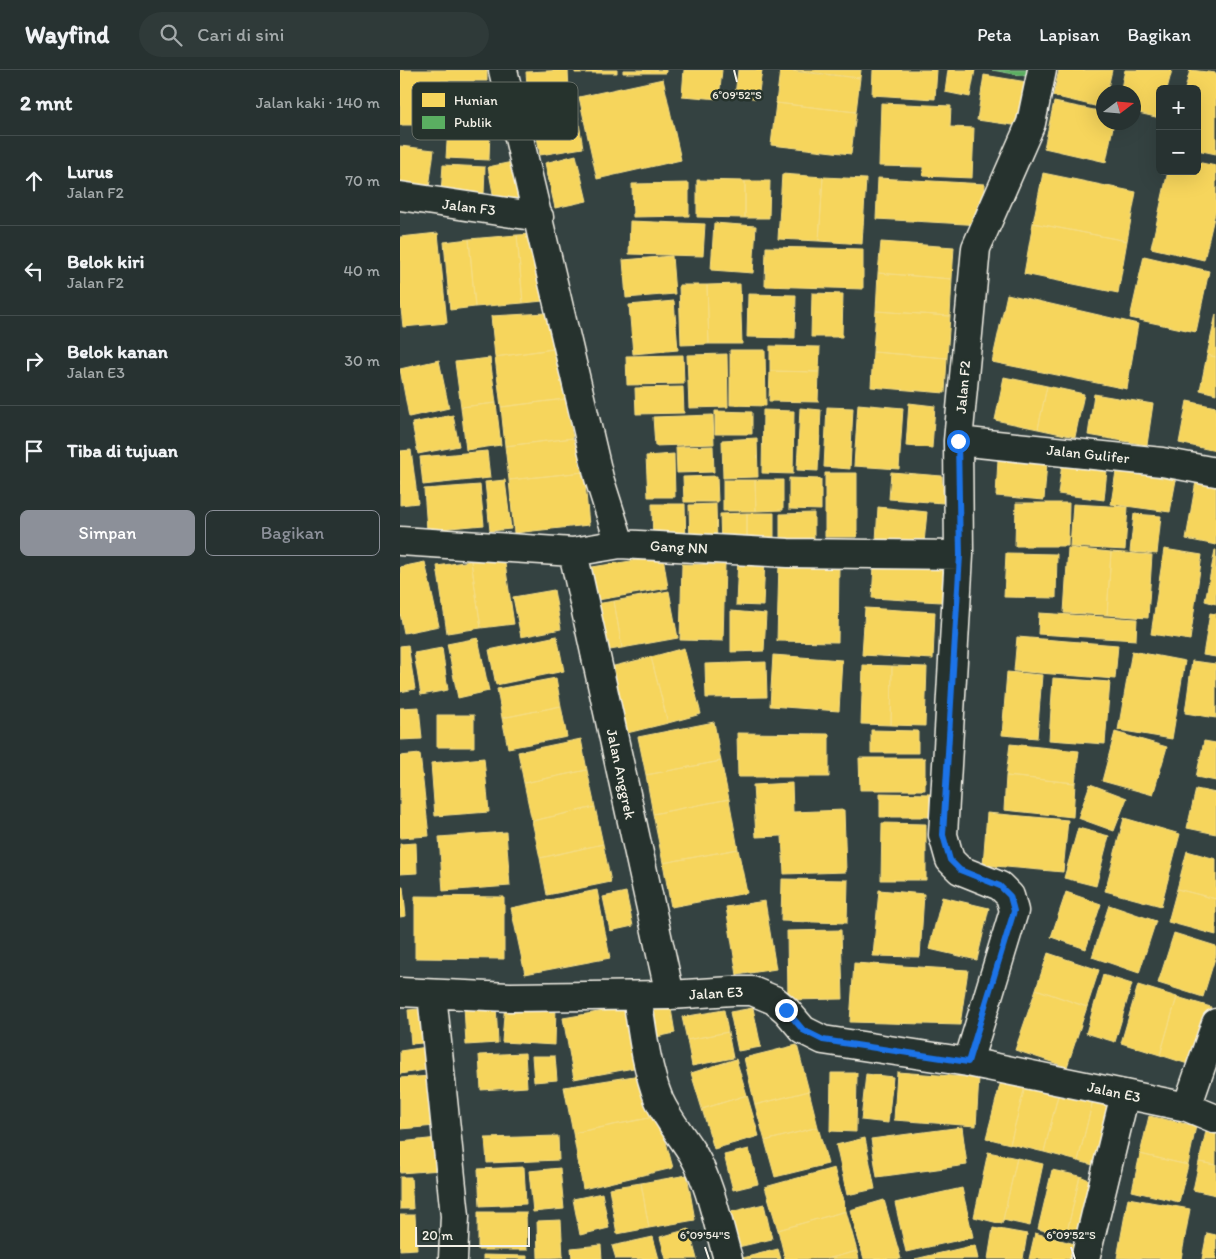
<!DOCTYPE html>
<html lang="id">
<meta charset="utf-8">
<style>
body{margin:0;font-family:Itim,sans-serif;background:#2f3a39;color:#f1f3f6}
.controls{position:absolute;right:15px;top:15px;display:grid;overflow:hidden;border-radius:8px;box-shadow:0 5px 20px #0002}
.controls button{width:45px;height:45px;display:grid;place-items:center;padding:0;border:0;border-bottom:1px solid #434d4d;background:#273231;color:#f1f3f6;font:25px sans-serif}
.compass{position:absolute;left:696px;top:15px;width:45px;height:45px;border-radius:50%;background:#273231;box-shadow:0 5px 20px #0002;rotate:74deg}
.scale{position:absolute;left:15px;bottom:12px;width:115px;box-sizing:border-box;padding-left:5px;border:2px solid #f4f1e8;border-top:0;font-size:14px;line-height:18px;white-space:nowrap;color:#f4f1e8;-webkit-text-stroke:4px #26332d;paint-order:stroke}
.stop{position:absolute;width:15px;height:15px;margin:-11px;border:4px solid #1a73e8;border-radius:50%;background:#fff}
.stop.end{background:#1a73e8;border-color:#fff;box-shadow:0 1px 5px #0008}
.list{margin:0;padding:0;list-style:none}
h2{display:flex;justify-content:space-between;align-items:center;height:65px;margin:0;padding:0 20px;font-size:21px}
h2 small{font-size:16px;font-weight:400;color:#a4aaab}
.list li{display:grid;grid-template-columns:32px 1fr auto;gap:15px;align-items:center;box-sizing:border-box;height:90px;padding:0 20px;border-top:1px solid #434d4d}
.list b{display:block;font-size:19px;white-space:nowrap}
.list p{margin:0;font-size:16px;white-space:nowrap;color:#a4aaab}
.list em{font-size:16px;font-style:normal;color:#a4aaab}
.actions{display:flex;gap:10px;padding:15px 20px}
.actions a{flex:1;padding:11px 0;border:1px solid #8c9099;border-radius:8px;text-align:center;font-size:18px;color:#8c9099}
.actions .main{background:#8c9099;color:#fff}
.icon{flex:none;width:28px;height:28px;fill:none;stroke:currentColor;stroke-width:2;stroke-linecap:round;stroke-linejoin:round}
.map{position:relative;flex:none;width:816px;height:1189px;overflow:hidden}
header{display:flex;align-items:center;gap:30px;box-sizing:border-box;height:70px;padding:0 25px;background:#273231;border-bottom:1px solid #434d4d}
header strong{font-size:24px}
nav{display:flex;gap:28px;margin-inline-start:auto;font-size:18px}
.search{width:350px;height:45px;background:#2f3a39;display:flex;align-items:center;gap:12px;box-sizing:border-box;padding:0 18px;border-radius:28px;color:#a4aaab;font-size:19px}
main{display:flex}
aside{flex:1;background:#273231}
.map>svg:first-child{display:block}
.homes{fill:#f6d55c;stroke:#f5dd86}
.public{fill:#5aae61;stroke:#88c28a}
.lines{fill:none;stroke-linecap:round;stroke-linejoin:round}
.street-casing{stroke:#f4f1e8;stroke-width:31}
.street{stroke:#26332d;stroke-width:28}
.route{stroke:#1a73e8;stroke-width:6}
.ticks{fill:none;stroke:#f4f1e8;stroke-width:2}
.labels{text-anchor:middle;stroke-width:5;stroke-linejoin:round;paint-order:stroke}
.street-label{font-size:15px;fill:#f4f1e8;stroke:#26332d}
.key{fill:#26332d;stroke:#646c65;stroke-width:1}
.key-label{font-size:14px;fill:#f4f1e8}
.ticks-label{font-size:12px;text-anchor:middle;fill:#f4f1e8;stroke:#26332d;stroke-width:5;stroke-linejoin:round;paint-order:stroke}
</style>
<header>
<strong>Wayfind</strong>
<div class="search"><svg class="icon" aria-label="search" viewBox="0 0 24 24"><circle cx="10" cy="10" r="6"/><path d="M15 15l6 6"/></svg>Cari di sini</div>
<nav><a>Peta</a><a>Lapisan</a><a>Bagikan</a></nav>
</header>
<main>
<aside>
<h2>2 mnt<small>Jalan kaki · 140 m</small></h2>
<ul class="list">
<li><svg class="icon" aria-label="ahead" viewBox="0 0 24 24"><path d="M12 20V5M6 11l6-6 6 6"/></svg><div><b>Lurus</b><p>Jalan F2</p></div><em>70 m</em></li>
<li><svg class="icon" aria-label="left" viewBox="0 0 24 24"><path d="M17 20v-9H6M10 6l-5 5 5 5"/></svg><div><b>Belok kiri</b><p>Jalan F2</p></div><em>40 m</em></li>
<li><svg class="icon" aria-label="right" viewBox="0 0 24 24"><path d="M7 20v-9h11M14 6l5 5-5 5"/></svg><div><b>Belok kanan</b><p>Jalan E3</p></div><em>30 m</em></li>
<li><svg class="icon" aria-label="arrive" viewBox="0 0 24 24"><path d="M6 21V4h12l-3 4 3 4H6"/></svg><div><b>Tiba di tujuan</b></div></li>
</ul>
<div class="actions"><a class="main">Simpan</a><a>Bagikan</a></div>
</aside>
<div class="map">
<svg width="816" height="1189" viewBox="0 0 816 1189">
<rect width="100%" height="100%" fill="#344241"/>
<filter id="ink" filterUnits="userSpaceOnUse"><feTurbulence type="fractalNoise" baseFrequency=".02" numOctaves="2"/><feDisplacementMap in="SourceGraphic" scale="10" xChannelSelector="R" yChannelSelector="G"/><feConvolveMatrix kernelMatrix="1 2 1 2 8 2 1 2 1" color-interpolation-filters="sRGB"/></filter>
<g filter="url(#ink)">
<path class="homes" d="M0,0h87v11h-55v44h-32z
M168,0l2,40 -41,1 -3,-39z
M175,0h42v3h-42z
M223,0h43v3h-43z
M284,0h38l-3,29 -37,-3z
M338,0h24l-4,29 -23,-4z
M380,0l80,8 -4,34 -80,-9z
M391,0h70l-1,8z
M473,0h64l-2,29 -63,-4z
M548,0h27l-5,27 -25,-5z
M659,0h53l-5,22h-3l-1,16 -50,-12z
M725,0h47l-5,19h-7v29l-26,-6v-20h-14z
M790,0l26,3v81l-19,-4v-61h-12z
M584,5l43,7 -7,44 -43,-6z
M263,9l18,81 -84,19 -18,-82z
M654,32l50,10v10h10l-8,40 -62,-14z
M376,33l80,9 -5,42 -80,-9z
M481,33l70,3 -1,21 24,1 -2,50 -49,-2v-9l-44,-1z
M178,47l5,31 -43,7 -5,-31z
M48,57l42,2 -1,31 -43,-2z
M0,76l34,4 -5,38 -29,-4z
M176,85l11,46 -32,7 -10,-45z
M117,91l8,38 -30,5 -7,-37z
M797,92l19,4v43l-12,51 -53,-12 17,-77h29z
M43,95l42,2 -1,28 -43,-2z
M643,103l93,19 -9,49 -94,-18z
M382,104l41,3 -4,64 -41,-2z
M423,107l43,2 -4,65 -43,-3z
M478,108l107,6 -2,41 -107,-6z
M297,110l48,1v37l-48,-1z
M345,111h25l-1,37h-24z
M289,113v33l-56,1 -1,-33z
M230,151l75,3 -2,32 -74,-2z
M314,153l42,3 -3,47 -42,-3z
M633,153l94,18 -9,52 -94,-19z
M38,163l9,90 -44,4 -3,-28v-62z
M136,164l7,67 -20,2 -6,-68z
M117,165l6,68 -48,4 -6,-68z
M69,169l6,68 -25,3 -6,-68z
M481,172l73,5 -2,32 -74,-6z
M366,177l97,2v40l-98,-3z
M272,186l3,38 -49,4 -3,-38z
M744,186l65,15 -13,61 -66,-14z
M478,203l74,6 -2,37 -74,-5z
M340,214l2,60h-33l-2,-59z
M279,215h28l2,59 -28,1z
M412,223l31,1 -1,43h-31z
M348,224l48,1 -1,43 -48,-1z
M607,224l131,30 -11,65 -135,-27z
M274,231l4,49 -45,4 -4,-49z
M476,241l74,5 -3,42 -74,-6z
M147,243l6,36 -58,8 -4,-41z
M816,244v43l-9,-2z
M370,276l50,1 -1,25 -49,-1z
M153,279l12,50 -64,8 -6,-50z
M330,280h35l1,56 -36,-1z
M473,282l74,6 -2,35 -74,-6z
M327,284l1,53 -39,1 -2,-53z
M283,285l1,29 -57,1 -1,-29z
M807,285l9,2v37l-16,-4z
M90,288l6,45 -35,4 -6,-45z
M39,290l10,48 -40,9 -9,-48z
M370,301l49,1 -1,30 -49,-1z
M604,307l43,9 -9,43 -43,-9z
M647,316l37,8 -9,43 -37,-8z
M283,317l1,26 -48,1 -1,-26z
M694,324l59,10 -6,41 -59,-10z
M165,329l8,39 -68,8 -4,-39z
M787,331l29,6v44l-37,-8z
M96,333l5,42 -35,5 -5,-43z
M509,333l26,3 -3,42 -26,-2z
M458,334l45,4 -4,61 -45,-3z
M427,337l26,1 -3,61 -26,-2z
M400,338l21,2 -3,61 -21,-1z
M363,340l31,1 -1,63 -31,-1z
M315,341l37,1v22h-37z
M53,345l6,31 -41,8 -6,-31z
M313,345l1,29 -59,2 -2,-29z
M173,368l11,34 -75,8 -4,-34z
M357,368l1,39 -35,1 -1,-38z
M313,376l1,26 -37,1 -1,-26z
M11,380l7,53 -18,2v-54z
M87,381l3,27 -67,7 -3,-28z
M274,384l1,43h-27l-2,-41z
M598,389l49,3 -3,38 -48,-4z
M662,394l45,6 -3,30 -46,-6z
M716,401l60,9 -6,32 -59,-8z
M184,402l5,53 -75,8 -5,-53z
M491,402l51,4 1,27 -54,-4z
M425,403h32v64h-32z
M317,406l1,26h-34l-1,-25z
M389,408l32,1v31l-32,-1z
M105,410l6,49 -21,2 -5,-49z
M323,410h32l1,31h-33z
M355,410h28v30l-27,1z
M796,411l20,3v61l-30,-6z
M80,415l4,40 -57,5 -3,-41z
M616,433h53l-1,43h-53z
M252,434h33l1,41h-33z
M316,434l1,41 -27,1 -1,-41z
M673,434l55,3 -3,43 -55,-3z
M478,437l49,5 -3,31 -48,-2z
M347,443v33h-26l-1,-32z
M347,443h27v33h-27z
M414,443v35h-34v-34z
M734,444l27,2 -4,38 -27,-2z
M668,478l43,4 -4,63 -43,-2z
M764,479l38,6 -12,85 -39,-6z
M815,480h1v54l-11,-3z
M711,482l41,3 -4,63 -41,-3z
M606,483l51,1 -1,44 -52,-1z
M263,486l5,32 -70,12 -6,-33z
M104,487l10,67 -33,4 -10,-67z
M338,487l27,1 -2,48 -27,-1z
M71,491l10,67 -34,5 -10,-67z
M379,491l60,4 -1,77 -61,-1z
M25,492l14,64 -35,7 -4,-20v-46z
M282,494l43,1 -2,76 -43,-1z
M474,496l69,4 -2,32 -69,-4z
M154,520l7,39 -40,8 -8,-40z
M269,521l9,47 -56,10 -8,-47z
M214,531l8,47 -18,3 -8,-47z
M465,538l70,4 -2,47 -71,-4z
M331,541l35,3 -2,37 -33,1z
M639,543l98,6 -1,21 -98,-6z
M810,543l6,1v43l-13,-2z
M157,566l7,35 -68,14 -7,-35z
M617,567l101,8 -3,34 -101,-8z
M78,568l11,53 -31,7 -11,-54z
M8,575l7,44 -15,3v-46z
M42,578l6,42 -27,5 -7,-42z
M284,578l17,66 -33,9 -17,-66z
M732,581l53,10 -13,78 -54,-9z
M373,585l69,5 -3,51 -69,-5z
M251,587l17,66 -41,10 -17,-66z
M792,591l24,3v54l-31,-5z
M366,592l1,35 -61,1 -1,-34z
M463,595l29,1 -1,59 -30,-1z
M492,596l35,1 -2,59 -34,-1z
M607,602l35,3 -5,63 -35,-3z
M156,608l5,28 -59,12 -5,-29z
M653,608l57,4 -5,62 -56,-4z
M161,636l6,31 -59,11 -6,-30z
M19,637l3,32 -22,1v-32z
M37,645h37v32h-37z
M314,652l7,39 -75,14 -8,-38z
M471,660l47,1v22h-47z
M715,662l52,15 -14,48 -51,-14z
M337,663l92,1v43h-91z
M181,669l6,31 -63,13 -6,-31z
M804,671l12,2v38l-20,-4z
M610,674l69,7 -4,32 -69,-7z
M20,684l9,82 -29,2v-82z
M84,688l5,54 -54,4 -4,-53z
M459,688h66v32h-65z
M321,691l8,38 -76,15 -7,-39z
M187,700l8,37 -63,14 -8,-38z
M606,706l69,7 -2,34 -69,-7z
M392,713l1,29 51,-2 2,62 -62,2 -2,-38 -26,1 -3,-52z
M690,714l37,14 -13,33 -36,-13z
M796,719l20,4v41l-29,-6z
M480,723l50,1v23h-50z
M329,729l9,50 -75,14 -10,-49z
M195,737l8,37 -63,14 -8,-37z
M587,743l81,7 -5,52 -80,-7z
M724,748l56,16 -19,72 -56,-15z
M482,753l44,1v56h-45z
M678,758l31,8 -13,50 -32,-8z
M106,762l4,54 -67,5 -4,-54z
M16,773l1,30 -17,1v-30z
M203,774l8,38 -64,13 -7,-37z
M338,779l9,44 -76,14 -8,-44z
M787,781l29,8v40l-39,-10z
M382,809l66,1 -1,43 -66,-2z
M0,817h3l3,29 -6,1z
M777,819l39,10v36l-48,-13z
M197,820l13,68 -85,16 -14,-66z
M479,820l45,4 -4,63 -47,-1z
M226,822l7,34 -23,5 -7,-34z
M666,822l35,12 -15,45 -35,-12z
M15,826l89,1v62l-89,-1z
M542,827l47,11 -12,52 -48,-11z
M365,831l11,68 -39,6 -11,-68z
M709,835l47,16 -17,52 -47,-16z
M441,860l2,69 -55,1 -1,-69z
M774,863l42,13v9l-13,42 -45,-14z
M648,883l51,17 -12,37 -51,-18z
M454,893l114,7 -8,55 -110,-3z
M703,905l29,9 -17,58 -29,-9z
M738,915l39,12 -17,58 -39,-12z
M636,919l51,18 -20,60 -52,-17z
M777,927l34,10 -17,59 -34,-11z
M105,932l51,3 -1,40 -53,-3z
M270,933l5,30 -28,6 -5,-31z
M96,934l2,39 -32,2 -2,-40z
M228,937l11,60 -65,12 -11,-61z
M31,938l3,34 -23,2 -3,-34z
M353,938l8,39 -23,4 -8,-39z
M324,940l4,22 -41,8 -5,-23z
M328,962l5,26 -41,8 -5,-26z
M397,975l12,46 -54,14 -11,-47z
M27,977l4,22 -31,5v-23z
M125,983l2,34 -46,3 -2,-35z
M132,986h23l2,24 -23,2z
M336,989l11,36 -45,14 -11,-36z
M497,1002l82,6 -3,48 -82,-6z
M431,1003h26l-1,59 -26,-1z
M247,1004l12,42 -86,17 -9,-46z
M466,1004l27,3 -5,46 -27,-3z
M31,1006l5,50 -36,3v-51z
M602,1007l24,6 -16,61 -24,-6z
M626,1013l33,8 -15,61 -34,-8z
M409,1021l9,36 -53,14 -10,-36z
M659,1021l34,9 -15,61 -34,-9z
M347,1025l12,41 -45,13 -12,-40z
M693,1030l22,7 -14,60 -23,-6z
M259,1046l14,52 -90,21 -10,-56z
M749,1046l47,10 -8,39 -48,-11z
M418,1057l10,37 -53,13 -10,-36z
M562,1057l5,38 -90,12 -6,-38z
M806,1061l10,2v32l-17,-3z
M158,1066l1,24 -72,3 -2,-25z
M38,1068l3,32 -41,3v-31z
M465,1068l10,51 -28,6 -11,-50z
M349,1079l9,35 -25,6 -9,-35z
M588,1082l29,6 -15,66 -28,-7z
M740,1084l48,11 -9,37 -47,-11z
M617,1088l26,6 -13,62 -27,-6z
M799,1092l17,3v30l-23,-5z
M124,1097l2,37 -46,2 -2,-37z
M160,1098l4,41 -31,3 -4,-41z
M434,1098l12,43 -68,19 -13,-43z
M652,1100l28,6 -14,60 -28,-7z
M287,1105l8,45 -46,8 -8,-45z
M680,1106l16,7 -16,57 -14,-4z
M0,1107h11l2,32h-13z
M241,1113l8,45 -32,6 -8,-46z
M562,1118l11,49 -67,15 -11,-49z
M202,1123l7,35 -29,7 -7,-36z
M728,1128l62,11 -9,50 -64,-1z
M484,1130l17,59h-37l-14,-49z
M364,1134l8,35 -42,10 -8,-35z
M446,1141l11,40 -30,8h-42l-7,-29z
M78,1142h48l1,38h-49z
M0,1145h15l2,34 -17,1z
M161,1150l2,37 -25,1 -1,-37z
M593,1158l34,6 -4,25h-35z
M289,1159l8,30h-31l-6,-22z
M635,1163l47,13 -4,13h-49z
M807,1163l9,2v24h-14z
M253,1167l6,22h-43l-4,-13z
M201,1175l1,14h-30l-1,-11z
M575,1175l3,14h-63z
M378,1179l3,10h-42z
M457,1181l2,8h-32z
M83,1185l44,1v3h-44z"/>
<path class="public" d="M592,0h40l-1,7z"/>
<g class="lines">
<g class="street-casing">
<path id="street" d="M103,0l96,408 21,66
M0,126l139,21
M558,371l204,21 54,10
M0,471l173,11 47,-8 168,9 171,2
M173,482l97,443
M0,922l110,5 160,-2 62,-4h20l22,9 12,10 17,20 20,10 145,22 219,45 29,12
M32,924l23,222 -2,43
M237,926c5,34 9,71 22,104 9,20 23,36 34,54 18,31 25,71 35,105
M568,992l46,-151 -4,-15 -10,-10 -40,-16 -10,-10 -7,-25 16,-280 -1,-114 18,-193 55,-125 11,-53
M787,1037l29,-84
M685,1189l40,-165"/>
</g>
<use href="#street" class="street"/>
</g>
</g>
<g class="lines" filter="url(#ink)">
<path class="route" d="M386,940l17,20 20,10 145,22 46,-151 -4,-15 -10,-10 -40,-16 -10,-10 -7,-25 17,-280 -2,-114"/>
</g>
<path class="ticks" d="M334,0l3,12M305,1177l4,12M671,1177l4,12"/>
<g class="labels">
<g class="street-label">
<text transform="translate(69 137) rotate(7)" y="5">Jalan F3</text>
<text transform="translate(563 317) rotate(-85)" y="5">Jalan F2</text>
<text transform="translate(688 384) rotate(6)" y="5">Jalan Gulifer</text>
<text transform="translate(279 477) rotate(3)" y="5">Gang NN</text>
<text transform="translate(221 704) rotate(78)" y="5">Jalan Anggrek</text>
<text transform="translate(316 923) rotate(-3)" y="5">Jalan E3</text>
<text transform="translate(714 1022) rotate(12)" y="5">Jalan E3</text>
</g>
</g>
<rect x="12" y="12" width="166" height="58" rx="8" class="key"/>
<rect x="22" y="23" width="23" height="14" fill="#f6d55c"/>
<rect x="22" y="46" width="23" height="13" fill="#5aae61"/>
<g class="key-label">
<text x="54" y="35">Hunian</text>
<text x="54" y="57">Publik</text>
</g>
<g class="ticks-label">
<text x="337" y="29">6°09'52"S</text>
<text x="305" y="1169">6°09'54"S</text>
<text x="671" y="1169">6°09'52"S</text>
</g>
</svg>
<div class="controls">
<button>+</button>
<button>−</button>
</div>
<svg class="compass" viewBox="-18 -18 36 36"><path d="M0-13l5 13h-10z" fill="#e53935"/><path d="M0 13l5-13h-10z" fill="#a4aaab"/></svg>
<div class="scale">20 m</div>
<div class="stop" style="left:558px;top:371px"></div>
<div class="stop end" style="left:386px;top:940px"></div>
</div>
</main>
